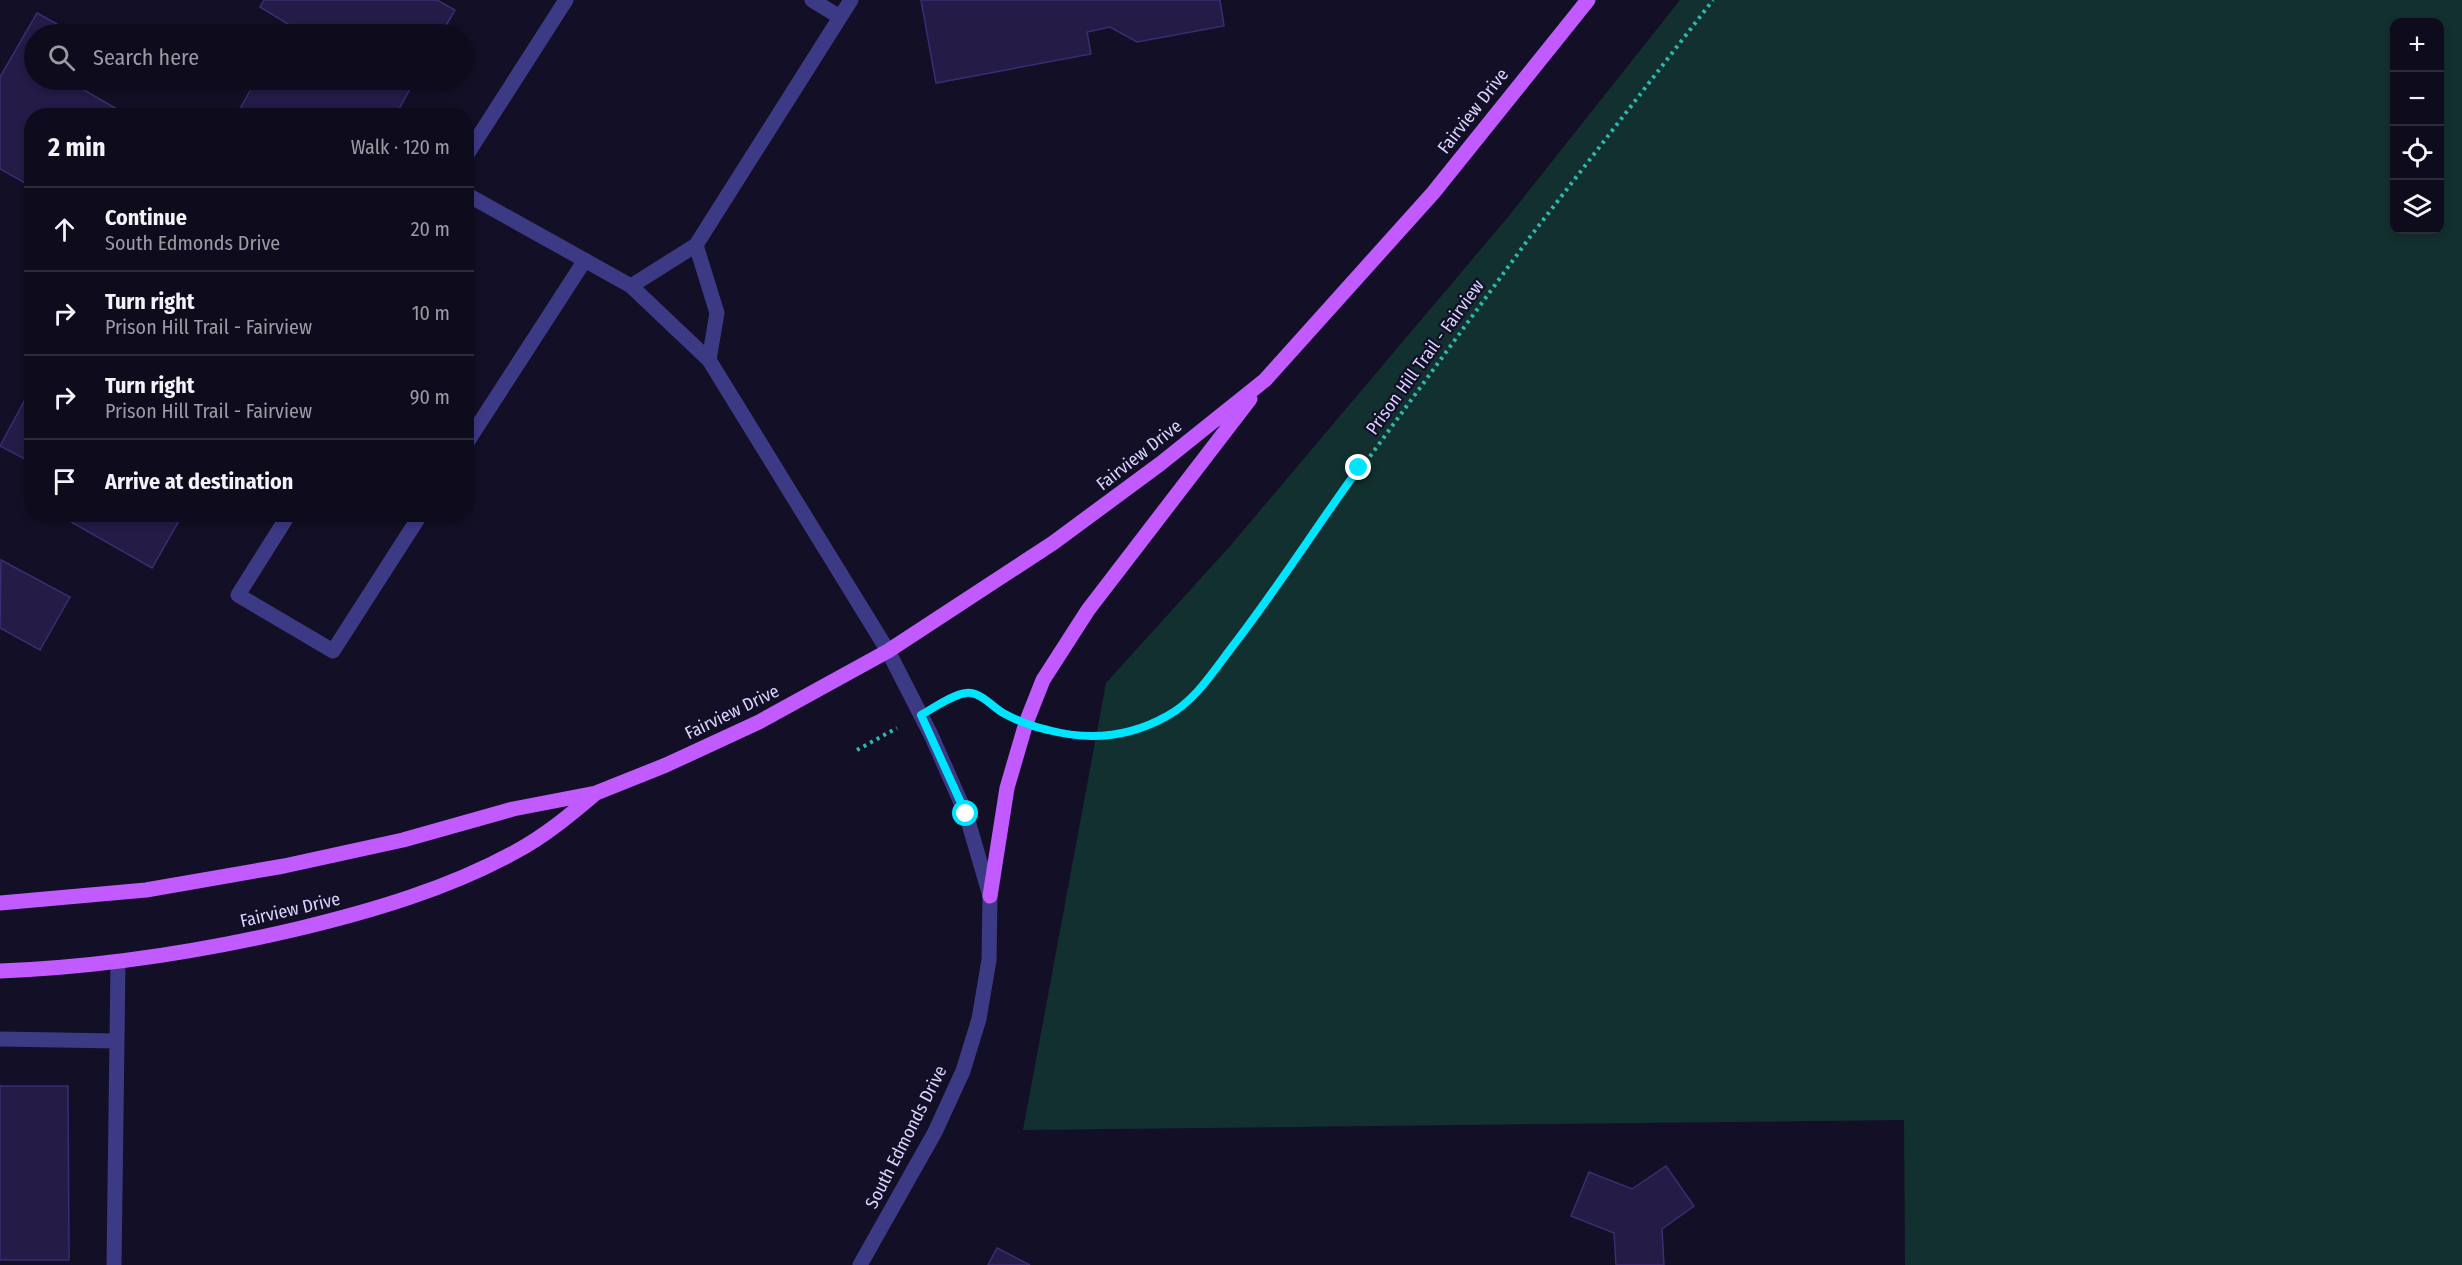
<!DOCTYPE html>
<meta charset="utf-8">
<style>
body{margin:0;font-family:"Fira Sans Condensed",sans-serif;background:#171425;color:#f1f3f6}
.controls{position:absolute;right:18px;top:18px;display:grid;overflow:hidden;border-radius:12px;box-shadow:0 3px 9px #0003}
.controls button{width:54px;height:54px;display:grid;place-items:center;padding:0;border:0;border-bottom:2px solid #2e2b3b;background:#0e0b1c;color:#f1f3f6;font:30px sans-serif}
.stop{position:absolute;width:18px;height:18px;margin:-14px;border:4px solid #00e5ff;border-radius:50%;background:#fff}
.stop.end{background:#00e5ff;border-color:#fff;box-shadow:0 2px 6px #0008}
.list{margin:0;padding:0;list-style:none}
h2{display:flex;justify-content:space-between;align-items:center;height:78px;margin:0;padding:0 24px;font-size:26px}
h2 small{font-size:20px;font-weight:400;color:#9b9ba3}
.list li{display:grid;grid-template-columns:39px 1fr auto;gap:18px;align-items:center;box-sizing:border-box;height:84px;padding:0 24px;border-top:2px solid #2e2b3b}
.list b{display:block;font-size:22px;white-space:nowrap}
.list p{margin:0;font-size:20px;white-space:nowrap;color:#9b9ba3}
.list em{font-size:20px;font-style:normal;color:#9b9ba3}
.icon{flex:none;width:33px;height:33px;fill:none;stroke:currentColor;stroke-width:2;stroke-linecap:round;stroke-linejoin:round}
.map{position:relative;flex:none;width:2462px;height:1265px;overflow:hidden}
.search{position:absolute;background:#0e0b1c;box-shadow:0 3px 9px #0003;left:24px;top:24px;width:450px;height:66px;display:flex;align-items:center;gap:15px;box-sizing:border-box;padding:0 21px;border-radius:33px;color:#9b9ba3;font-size:22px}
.panel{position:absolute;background:#0e0b1c;box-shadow:0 3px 9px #0003;left:24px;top:108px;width:450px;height:414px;border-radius:24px}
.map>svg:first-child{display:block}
.green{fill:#12302f;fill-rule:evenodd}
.building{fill:#241b47;stroke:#3b2d73;stroke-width:1.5}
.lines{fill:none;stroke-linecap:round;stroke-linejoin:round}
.path{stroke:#2fb8b0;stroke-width:4;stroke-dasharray:3 4.5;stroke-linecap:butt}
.minor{stroke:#3d3a85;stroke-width:15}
.major{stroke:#c25bff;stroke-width:15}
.route{stroke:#00e5ff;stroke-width:8}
.labels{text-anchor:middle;stroke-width:4.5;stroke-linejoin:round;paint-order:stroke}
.street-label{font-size:18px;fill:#d9d4ff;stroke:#130f26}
</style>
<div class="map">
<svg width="2462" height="1265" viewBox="0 0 2462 1265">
<rect width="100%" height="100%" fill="#130f26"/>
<path class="green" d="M1680,0h782v1265h-557l-1,-145 -881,10 83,-447 124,-137 278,-329zM2394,22h46v208h-46z"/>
<path class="building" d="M264,0h173l18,10 -14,24h-159l6,-10 -28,-17z
M921,0h299l4,26 -87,16 -27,-15 -23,5 4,22 -155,29z
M37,13l38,21h-41v46h47l-4,6 52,30h-97v71l-32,-18v-92z
M256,80h159l-20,36h-159z
M29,392l3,2v69l-32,-17z
M57,514h126l-31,54z
M1,560l69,37 -30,53 -40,-22z
M0,1086h68l1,174h-69z
M1666,1166l28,40 -32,23 2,36h-48l-2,-32 -43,-17 18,-44 43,17z
M997,1248l33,17h-42z"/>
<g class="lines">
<path class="path" d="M943,704c31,-16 33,-9 59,8
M1051,731c66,12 107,0 153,-47l326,-447 183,-237
M857,750l40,-22"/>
<path class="minor" d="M812,0l28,17
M466,156l100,-156
M466,194l165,92 78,74 179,291 43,84 35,79 24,82 -1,64 -10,59 -16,52 -28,61 -75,133
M696,245l21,68 -8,47
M631,286l65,-41 155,-245
M466,444l119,-184
M289,514l-51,81 95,56 88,-137
M0,1039l117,2
M114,1265l4,-302"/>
<path class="major" d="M990,896l17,-108 19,-65 17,-43 45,-70 162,-211
M0,903l146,-13 138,-24 119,-26 110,-31 83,-16 70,-28 93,-43 129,-71 165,-108 107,-79 105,-84 168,-187 155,-193
M0,971c101,-4 199,-19 297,-42 75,-18 150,-40 218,-77 30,-16 55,-37 81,-59"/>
</g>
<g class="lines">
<path class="route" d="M966,814l-45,-99c13,-7 30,-20 45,-22 15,-2 27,15 39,21 13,7 29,13 43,16 42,11 82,7 119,-14 28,-15 46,-44 65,-69 45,-58 84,-120 127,-179"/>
</g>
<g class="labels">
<g class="street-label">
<text transform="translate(1473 111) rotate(-52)" y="6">Fairview Drive</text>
<text transform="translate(1425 357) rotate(-54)" y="6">Prison Hill Trail - Fairview</text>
<text transform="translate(1139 455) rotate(-38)" y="6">Fairview Drive</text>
<text transform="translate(732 712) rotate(-26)" y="6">Fairview Drive</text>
<text transform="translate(290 910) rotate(-13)" y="6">Fairview Drive</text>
<text transform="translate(906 1137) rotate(-63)" y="6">South Edmonds Drive</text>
</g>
</g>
</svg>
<div class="controls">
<button>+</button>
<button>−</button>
<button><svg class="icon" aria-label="locate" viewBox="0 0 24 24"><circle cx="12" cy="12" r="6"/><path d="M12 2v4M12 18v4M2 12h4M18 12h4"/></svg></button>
<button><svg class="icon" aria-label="layers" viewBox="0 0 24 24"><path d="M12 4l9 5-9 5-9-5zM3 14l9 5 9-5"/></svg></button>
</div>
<div class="stop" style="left:966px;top:814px"></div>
<div class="stop end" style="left:1359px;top:468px"></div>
<div class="search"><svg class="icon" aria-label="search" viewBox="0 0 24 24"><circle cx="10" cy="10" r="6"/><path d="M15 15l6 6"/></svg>Search here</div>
<section class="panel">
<h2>2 min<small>Walk · 120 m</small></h2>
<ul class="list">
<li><svg class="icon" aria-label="ahead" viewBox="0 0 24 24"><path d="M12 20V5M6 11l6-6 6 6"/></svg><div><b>Continue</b><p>South Edmonds Drive</p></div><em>20 m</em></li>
<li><svg class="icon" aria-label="right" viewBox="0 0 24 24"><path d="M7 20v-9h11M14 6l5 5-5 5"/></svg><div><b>Turn right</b><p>Prison Hill Trail - Fairview</p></div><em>10 m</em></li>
<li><svg class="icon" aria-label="right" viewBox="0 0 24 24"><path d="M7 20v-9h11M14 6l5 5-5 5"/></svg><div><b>Turn right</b><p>Prison Hill Trail - Fairview</p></div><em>90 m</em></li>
<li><svg class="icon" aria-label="arrive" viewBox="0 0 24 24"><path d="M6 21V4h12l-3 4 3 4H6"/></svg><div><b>Arrive at destination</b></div></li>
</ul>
</section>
</div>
